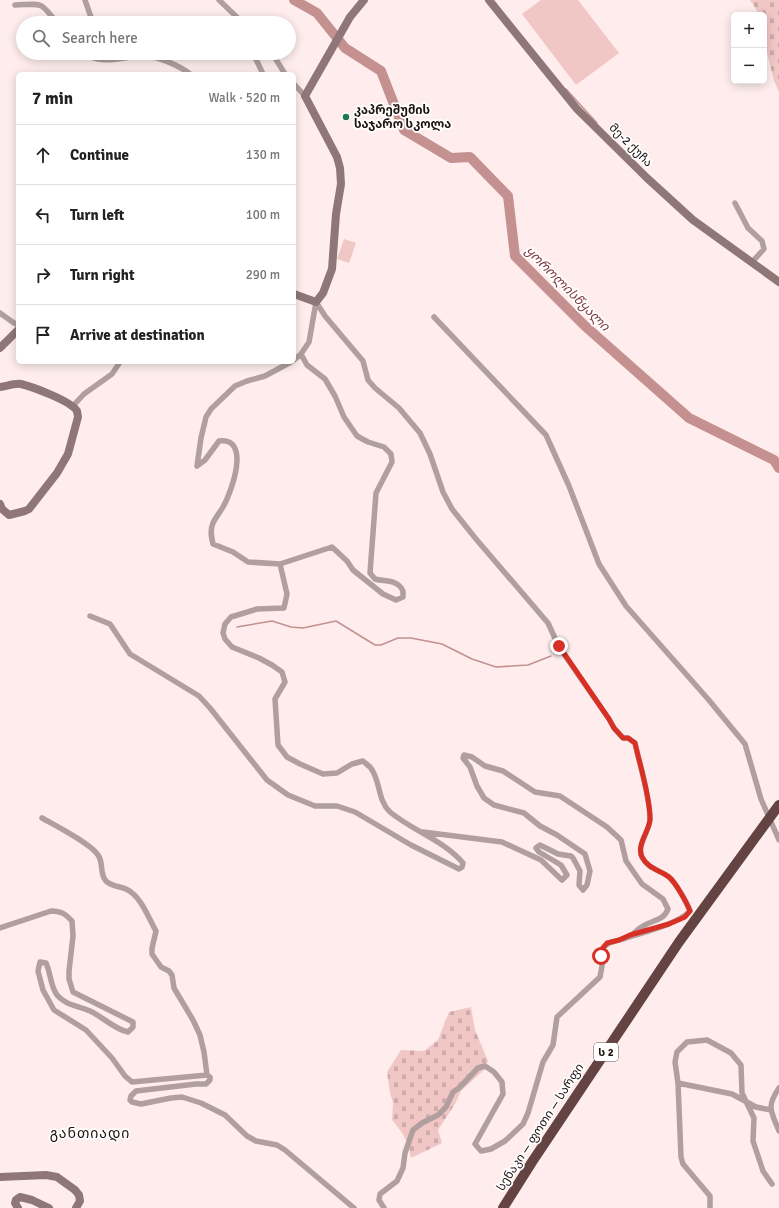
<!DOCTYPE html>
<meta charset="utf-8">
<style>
body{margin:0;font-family:Signika,"Noto Sans Georgian",sans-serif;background:#f2f2f2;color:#222}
.controls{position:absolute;right:12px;top:12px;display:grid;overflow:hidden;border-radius:6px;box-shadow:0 2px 10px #0003}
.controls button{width:36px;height:36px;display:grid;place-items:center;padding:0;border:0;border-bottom:1px solid #e0e0e0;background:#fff;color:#222;font:20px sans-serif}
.stop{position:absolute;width:12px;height:12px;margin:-9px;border:3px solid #d93025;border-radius:50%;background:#fff}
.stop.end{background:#d93025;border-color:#fff;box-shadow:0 1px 4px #0008}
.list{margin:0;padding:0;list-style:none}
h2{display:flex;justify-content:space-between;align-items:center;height:52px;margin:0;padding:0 16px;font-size:17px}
h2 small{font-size:13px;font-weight:400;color:#767676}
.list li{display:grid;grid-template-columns:26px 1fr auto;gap:12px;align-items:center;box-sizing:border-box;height:60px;padding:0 16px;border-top:1px solid #e0e0e0}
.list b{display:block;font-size:15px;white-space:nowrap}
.list em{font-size:13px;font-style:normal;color:#767676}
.icon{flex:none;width:22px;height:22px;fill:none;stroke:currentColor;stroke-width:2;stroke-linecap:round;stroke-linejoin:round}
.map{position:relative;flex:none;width:779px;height:1208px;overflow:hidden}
.search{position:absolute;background:#fff;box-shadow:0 2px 10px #0003;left:16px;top:16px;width:280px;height:44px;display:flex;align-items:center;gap:10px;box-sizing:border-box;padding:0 14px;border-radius:22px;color:#767676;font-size:15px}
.panel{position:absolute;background:#fff;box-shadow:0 2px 10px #0003;left:16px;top:72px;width:280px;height:292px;border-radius:6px}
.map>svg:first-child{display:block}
.grass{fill:#f1c7c6}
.cemetery{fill:url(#cemetery-stones)}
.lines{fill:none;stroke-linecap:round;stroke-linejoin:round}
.stream{stroke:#c49090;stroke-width:1.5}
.river{stroke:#c49090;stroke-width:10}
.street{stroke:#b09f9e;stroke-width:5.5}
.secondary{stroke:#907777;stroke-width:8}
.highway{stroke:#644343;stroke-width:10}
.route{stroke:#d93025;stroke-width:5}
.poi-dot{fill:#23784a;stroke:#fff;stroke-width:1.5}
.labels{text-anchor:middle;stroke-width:3.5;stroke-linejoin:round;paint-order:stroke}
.shield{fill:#fff;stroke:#635959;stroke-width:1}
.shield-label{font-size:11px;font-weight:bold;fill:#201212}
.poi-label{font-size:12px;font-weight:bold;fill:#201212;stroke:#fff;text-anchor:start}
.street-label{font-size:12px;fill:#201212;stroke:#fff}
.water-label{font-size:13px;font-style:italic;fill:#7f3c3e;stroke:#fff}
.quarter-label{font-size:14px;letter-spacing:1px;fill:#201212;stroke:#fff}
</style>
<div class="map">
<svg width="779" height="1208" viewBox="0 0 779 1208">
<defs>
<pattern id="cemetery-stones" width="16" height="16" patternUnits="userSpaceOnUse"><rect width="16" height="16" fill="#f1c7c6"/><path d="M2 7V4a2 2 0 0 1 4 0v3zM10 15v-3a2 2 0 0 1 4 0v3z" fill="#ceaaa9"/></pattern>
</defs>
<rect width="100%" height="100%" fill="#feedec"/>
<path class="grass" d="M541,0h37l41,53 -43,32 -54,-71z
M344,239l12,4 -7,20 -12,-4z"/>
<path class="cemetery" d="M750,0h29v92l-5,-11 -10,-41v-25h-6l-2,-6z
M471,1007l4,23 13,31 -3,8 -24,22 -6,13 -17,26 4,13 -31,15c-3,-18 -8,-25 -19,-38l1,-17 -3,-10 -3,-21 14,-22 23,1 14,-11 11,-28z"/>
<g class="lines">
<path class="stream" d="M566,89l31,34
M237,627l35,-6 19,6 12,1 33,-7 39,24h6l17,-7h13l31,6 30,15 24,8 32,-2 23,-9"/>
<path class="river" d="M294,0l23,13 28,35 36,23 23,59 47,28 19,-1 38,39 7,60 70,70 104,92 85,42 5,8"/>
<path class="street" d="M85,0l8,23
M219,0l24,23
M15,5c28,-1 25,-4 42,18
M83,53c20,14 42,2 64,3 12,1 33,10 43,18
M253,53l10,21
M272,53l13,21
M294,84l11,12
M735,203l13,25 14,13 2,8 -12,13
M316,302l9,14 38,45 5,19 7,8 24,20 21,25 10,21 13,38 9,17 24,30 72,84 11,24 50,72 5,9 9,10h5l7,5c5,23 15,53 15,76 0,12 -14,26 -8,38 6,12 18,13 27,20 7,6 18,26 21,34 -13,14 -51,22 -70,29 -9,3 -11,1 -18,9v17l-2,11 -43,40 -4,28 -10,17 -15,51 -5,11 -18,17 -14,8 -10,2 -6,-7 28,-50 -1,-12 -8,-10 -9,-6 -7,2 -19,20 -6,4 -7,15 -8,8 -16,8 -9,7 -8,23 -2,15 -6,13 -17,13 -1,6 5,8
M0,313l14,10 4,2
M434,317l112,118 23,51 30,78 27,42 82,93 37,45 16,55 18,41
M294,360l7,-6 8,-12 7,-40
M72,407l12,-13 28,-20 8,-12
M197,466l8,-6 14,-19c33,-4 12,52 4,66 -3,5 -7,10 -10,16 -3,7 -2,13 0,21l20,8 15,10 32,2 52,-17 15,14 6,9 30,24 13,6 7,-3v-6c-5,-12 -18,-9 -28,-12l-5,-6 6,-80 16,-31 -1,-8 -7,-7 -16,-5 -11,-6 -13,-19 -9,-21 -10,-17 -18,-14 -6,-11
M197,466l4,-28 5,-21 5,-8 24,-23 12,-5 18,-5 26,-14
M90,616l20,8 20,30 69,42 11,12 57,72 21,15 27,11h22l18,6 56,33 48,24 3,-2 1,-4c-20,-23 -50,-32 -73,-51 -13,-12 -9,-32 -20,-45 -2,-2 -5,-4 -7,-6l-11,3 -15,9 -14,1 -23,-10 -13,-7 -9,-12 -3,-46 10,-17 -3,-10 -10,-7 -13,-7 -27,-11 -7,-8 -2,-6 2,-9 6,-7 26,-8 27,-1 3,-14 -7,-30
M42,818c14,8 48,25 56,37 6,8 1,18 8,26 6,6 14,5 20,8 15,7 22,28 30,42l-4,17v6l9,13 8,4 3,4 2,13 19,32 7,15 4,17 3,23
M423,832l79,10 39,18 21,20 5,-5 -6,-10 -22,-13 -3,-4 4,-3 18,9 13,2 2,2 7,13 -1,14 4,5 4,-5 3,-14 -5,-17 -28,-19 -17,-9 -16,-13 -30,-8 -10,-7 -7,-12 -7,-19 -7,-9 1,-3 8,2 13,9 18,5 32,21 25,4 47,31 14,13 5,21 16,23 21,15 5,10c-4,11 -14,11 -23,16 -4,2 -8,5 -11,8
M0,928l51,-17c10,0 15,3 21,10l1,15 -4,35v8l4,13 60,30v5l-5,5c-14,-3 -25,-15 -38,-21 -11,-5 -25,-6 -33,-16 -7,-10 -6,-21 -11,-32l-6,-1 -2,9 5,19 11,20 32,20 26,28 13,18 7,6 75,-7 3,2v3l-4,4h-10l-60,7 -5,5 -1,4 2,2 9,2 30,-6 11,-1 19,6 24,12 22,21 9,5 21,4 8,5 69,58
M678,1083l54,11 24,13 15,3
M779,1088c-13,19 -8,23 0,43
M710,1208v-12l-27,-32 -2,-7 -3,-74 -3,-21 2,-10 10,-10 20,-2 24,13 10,12 1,28 12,25 -1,23 10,30 9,13"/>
<path class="secondary" d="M489,0l88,109 70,69 46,42 86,62
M294,294l22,8 7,-9 9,-24 4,-55 5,-30 -1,-16 -3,-11 -32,-61 45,-79 14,-17
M0,348l18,-18
M0,387c7,-1 15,-4 21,-3 12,3 50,17 56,27 0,1 1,5 1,6l-10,37 -11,19 -28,36 -4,2 -16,4 -7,-6 -2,-5
M0,1177l46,-2 11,2 18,13 4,5 1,6 -4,7
M18,1208l-3,-5 1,-3 4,-3 12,3 17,8"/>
<path class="highway" d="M503,1208l29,-46 147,-220 100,-137"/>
</g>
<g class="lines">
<path class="route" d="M559,646l50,73 5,9 9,10h5l7,5c5,23 15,53 15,76 0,11 -14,26 -8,38 6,12 18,13 27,20 7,6 18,26 21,34l-5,6 -16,7 -39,11 -11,5 -12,3 -5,6 -1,7"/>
</g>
<circle class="poi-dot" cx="346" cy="117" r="4"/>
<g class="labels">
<rect class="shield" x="594" y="1043" width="24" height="18" rx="3"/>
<g class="shield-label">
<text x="606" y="1056">ს 2</text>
</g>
<g class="poi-label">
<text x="354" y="114">კაპრეშუმის<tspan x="354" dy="14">საჯარო სკოლა</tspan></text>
</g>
<g class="street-label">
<text transform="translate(631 145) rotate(45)" y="4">მე-2 ქუჩა</text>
<text transform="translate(540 1127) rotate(-57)" y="4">სენაკი — ფოთი — სარფი</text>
</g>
<g class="water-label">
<text transform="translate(568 288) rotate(45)" y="5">ყოროლისწყალი</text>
</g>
<g class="quarter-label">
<text x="90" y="1138">განთიადი</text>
</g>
</g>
</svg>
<div class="controls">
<button>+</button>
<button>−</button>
</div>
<div class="stop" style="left:601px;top:956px"></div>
<div class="stop end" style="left:559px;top:646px"></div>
<div class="search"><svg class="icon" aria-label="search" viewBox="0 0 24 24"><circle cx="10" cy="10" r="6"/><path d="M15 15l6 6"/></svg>Search here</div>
<section class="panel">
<h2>7 min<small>Walk · 520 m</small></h2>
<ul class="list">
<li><svg class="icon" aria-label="ahead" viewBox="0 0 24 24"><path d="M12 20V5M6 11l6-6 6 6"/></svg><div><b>Continue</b></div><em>130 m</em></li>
<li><svg class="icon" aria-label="left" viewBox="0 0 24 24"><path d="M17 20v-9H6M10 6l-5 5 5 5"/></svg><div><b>Turn left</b></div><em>100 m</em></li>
<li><svg class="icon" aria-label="right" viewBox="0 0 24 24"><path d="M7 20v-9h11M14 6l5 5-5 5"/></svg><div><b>Turn right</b></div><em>290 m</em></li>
<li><svg class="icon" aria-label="arrive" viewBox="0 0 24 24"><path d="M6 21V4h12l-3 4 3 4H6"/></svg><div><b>Arrive at destination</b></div></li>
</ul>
</section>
</div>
